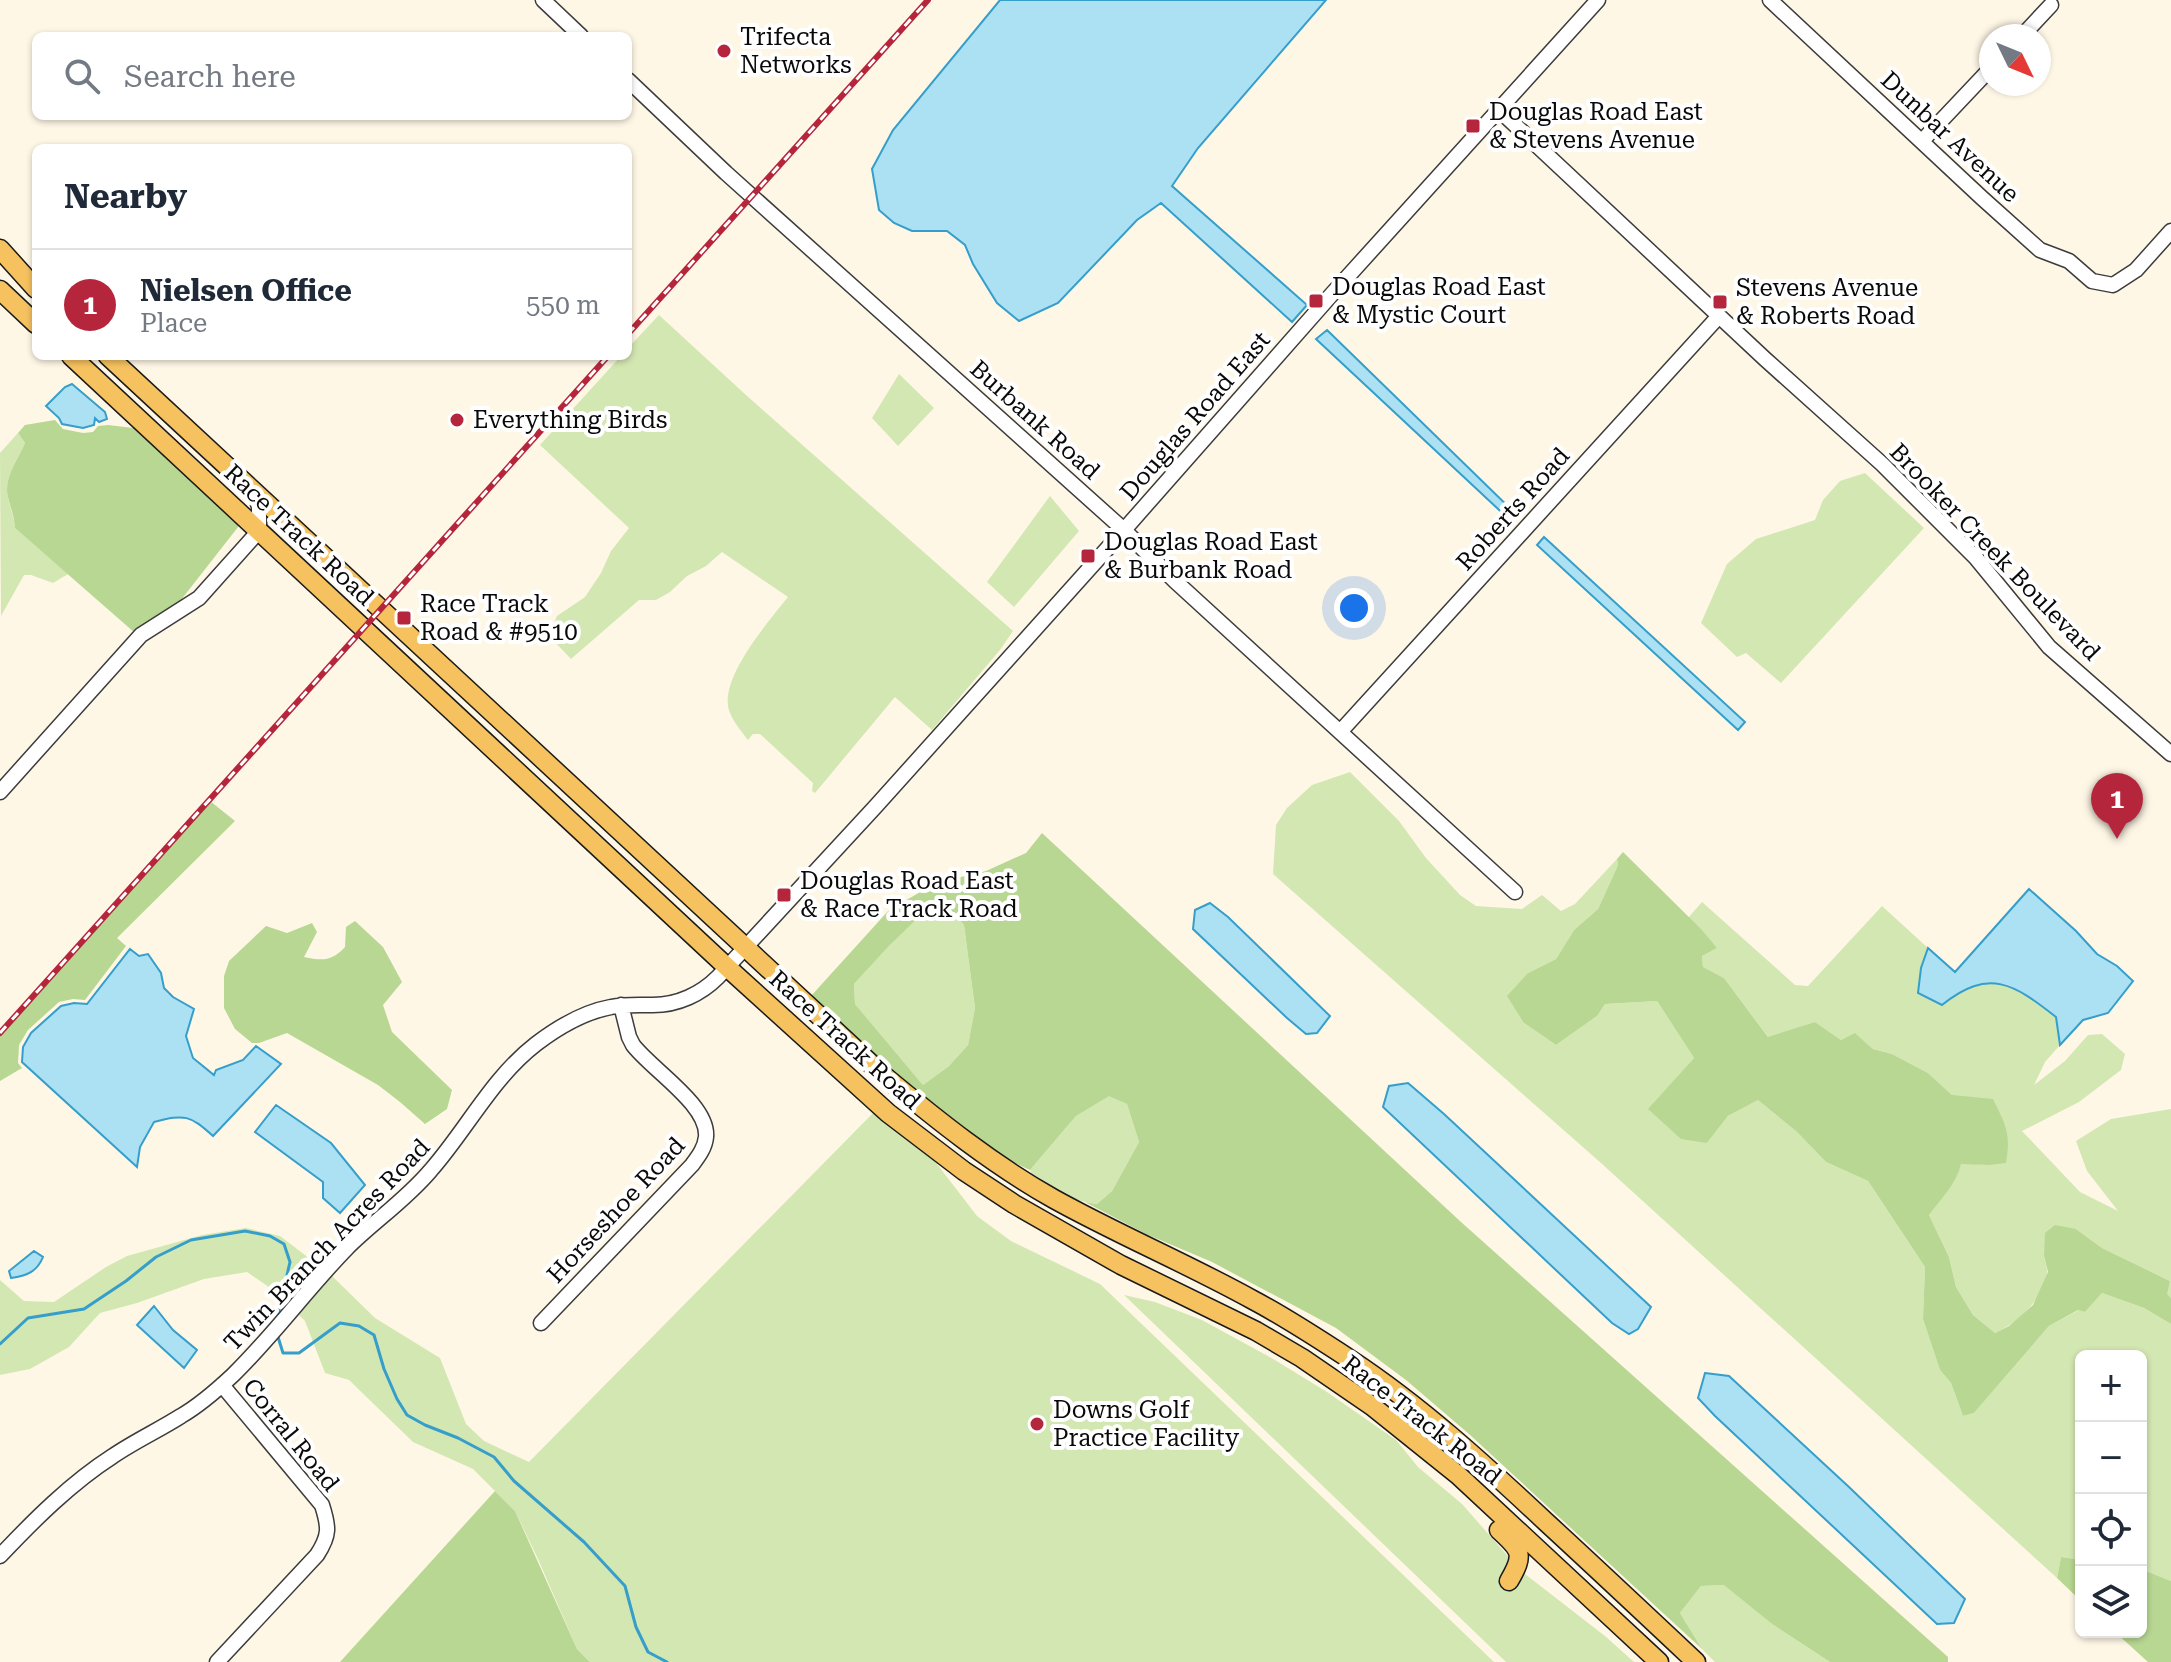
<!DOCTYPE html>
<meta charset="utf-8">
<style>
body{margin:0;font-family:"Roboto Serif",serif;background:#f2f2f3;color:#1f2937}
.controls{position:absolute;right:24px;bottom:24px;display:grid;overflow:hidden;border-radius:12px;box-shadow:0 2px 6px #0004}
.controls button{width:72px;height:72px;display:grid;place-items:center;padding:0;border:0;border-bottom:2px solid #e0e1e3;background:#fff;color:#1f2937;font:40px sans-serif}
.compass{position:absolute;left:1979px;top:24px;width:72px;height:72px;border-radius:50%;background:#fff;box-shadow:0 2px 6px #0004;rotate:133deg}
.you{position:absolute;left:1354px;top:608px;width:28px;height:28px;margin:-20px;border:6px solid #fff;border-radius:50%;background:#1a73e8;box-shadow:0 0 0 12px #1a73e833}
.badge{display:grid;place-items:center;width:52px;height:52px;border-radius:50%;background:#b5263c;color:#fff;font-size:26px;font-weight:700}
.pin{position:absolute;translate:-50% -66px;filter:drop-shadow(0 2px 4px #0008)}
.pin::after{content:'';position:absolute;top:42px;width:28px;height:24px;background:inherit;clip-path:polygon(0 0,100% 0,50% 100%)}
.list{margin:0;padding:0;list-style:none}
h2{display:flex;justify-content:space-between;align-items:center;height:104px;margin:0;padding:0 32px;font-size:34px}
h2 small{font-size:26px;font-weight:400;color:#747a83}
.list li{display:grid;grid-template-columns:52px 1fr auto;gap:24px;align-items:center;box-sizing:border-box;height:112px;padding:0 32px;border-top:2px solid #e0e1e3}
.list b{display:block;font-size:30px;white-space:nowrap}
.list p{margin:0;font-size:26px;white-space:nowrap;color:#747a83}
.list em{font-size:26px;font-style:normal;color:#747a83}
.icon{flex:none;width:44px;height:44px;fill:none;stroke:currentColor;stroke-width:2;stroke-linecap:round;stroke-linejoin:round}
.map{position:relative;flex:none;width:2171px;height:1662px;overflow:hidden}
.search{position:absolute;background:#fff;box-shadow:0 2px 6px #0004;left:32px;top:32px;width:600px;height:88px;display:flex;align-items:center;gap:20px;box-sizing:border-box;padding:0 28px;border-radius:12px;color:#747a83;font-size:30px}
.panel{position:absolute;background:#fff;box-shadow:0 2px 6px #0004;left:32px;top:144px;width:600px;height:216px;border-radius:12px}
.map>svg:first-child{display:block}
.green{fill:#d3e7b2}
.forest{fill:#b8d792;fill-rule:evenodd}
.water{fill:#ace1f4;stroke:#359eca;stroke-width:2}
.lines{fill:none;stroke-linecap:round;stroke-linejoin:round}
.stream{stroke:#359eca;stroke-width:3}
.minor-casing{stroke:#3c3c3c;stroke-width:17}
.major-casing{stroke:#1a1a1a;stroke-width:21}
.minor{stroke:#fff;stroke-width:14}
.major{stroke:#f6c15f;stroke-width:18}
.rail-casing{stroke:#b5263c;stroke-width:6}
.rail{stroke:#fff;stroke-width:3;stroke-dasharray:9;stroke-linecap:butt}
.poi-dot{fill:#b5263c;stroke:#fff;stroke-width:3}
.labels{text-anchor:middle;stroke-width:8;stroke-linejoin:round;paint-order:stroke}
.poi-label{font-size:24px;fill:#090909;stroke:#fff;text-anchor:start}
.street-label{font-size:24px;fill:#090909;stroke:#fff}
</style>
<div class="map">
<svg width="2171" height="1662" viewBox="0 0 2171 1662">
<rect width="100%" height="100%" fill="#fff7e6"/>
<path class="green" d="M659,315l87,80 267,236 -13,19 -68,80 -37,-33 -80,96 -3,-2 1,-8 -53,-49h-7l-5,6c-6,-8 -14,-17 -18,-27 -14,-32 39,-92 58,-116l-66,-45 -16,14 -19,10 -17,16 -14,8h-17l-68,59 -22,-23 8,-20 28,-19 16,-24 10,-22 18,-23 -89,-83 81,-89h7v-8z
M899,374l35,34 -36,38 -26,-28z
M18,433l7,10c-7,17 -22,35 -17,54 2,12 6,19 7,31l53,46 -15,9 -22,-8h-7l-23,41 -1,-163z
M1865,473l59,55 -143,155 -35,-30 -9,4 -36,-34 26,-59 29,-25 59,-19 8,-20 17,-19z
M1050,496l29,35 -65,76 -27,-25z
M1350,772l49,49 27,37 34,37 16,11 46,3 20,-14 19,16 14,-7 42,-45 1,6 -20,44 -24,21 -18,29 -28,14 -4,50 32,22 41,-29 8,-12 52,-3 37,57 -45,51 58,34 21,-27 30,-16 39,32 29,30 42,19 57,86 -2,52 17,51 11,13 12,33 11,-3 75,-87 30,-16 6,2 17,-19 42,15 27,16v257l-30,-12v-213h-60v204l-20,-3 -4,21 -456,-415 -328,-289 3,-49 11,-17 25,-23z
M1702,902l93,83 13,1 74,-80 46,42 -7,20 21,37c47,-38 71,-21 114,12l4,28 -15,17 -11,23 31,-24 23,-26 14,-1 23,20 -4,16 -42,32 -57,29 58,61 38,19 -31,-40 -11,-30 35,-22 60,-10v189l-5,-4 4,-13 -68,-33 -26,-19 -32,27c1,6 4,13 3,19 -7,27 -28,47 -52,58l-22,-18 -17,-28 -7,-30 -20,-42c12,-18 27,-31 32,-52l28,2 -37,-70 -24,-22 -36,-19 -19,-5 -17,-15 -15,6 -26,-18 -46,16 -45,-60 -21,-11 -1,-11 15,-8 -29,-30z
M951,910l13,15 11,83 -7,37 -19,21 -26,19 -68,-81 -1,-20 35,-38 29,-28z
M1109,1095l18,9 12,38 -27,49 -15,13c-25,-5 -56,-8 -67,-34l46,-54z
M876,1110l39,32 22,22 40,52 34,25 89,43 394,378h-904l-13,-13 -39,-90 -23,-48 -42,-42 -60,-27 -64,-62 -24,-7 -20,-52 -8,-8 34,-38 44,43 65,40 26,66 18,17 45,21z
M246,1228l34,8 42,32 -34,37 -22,-20 -19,-13 -43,7 -67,24 -37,10 -31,34 -39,22 -30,6v-95l24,21 30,1 52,-35 21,-11 75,-21z
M1124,1295l31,7 47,18 73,40 52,32 69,48 22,27 44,37 59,67 84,65 29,26h-128z
M1725,1585l47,39 58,38h-115l-13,-13 -22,-36 21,-27z"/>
<path class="forest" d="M55,420l8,9 20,4 10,-1 5,-6 10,-1 34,4 100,93 -65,83 -42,28 -120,-105c-1,-13 -4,-18 -7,-31 -5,-19 10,-37 17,-54l-7,-10 7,-8z
M210,801l25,20 -118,117 9,8 -41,54 -12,-1 -14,3 -31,28 -9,15 -1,18 4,5 -22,13v-52z
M1042,833l419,389 487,435v5h-118l-58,-38 -48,-39 -23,1 -21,27 22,36 -233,-215 -63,-54 -70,-52 -124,-66 -66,-28 -61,-32 12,2 15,-13 27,-49 -12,-38 -18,-8 -33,20 -46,54 -30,-14 -97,-73 -92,-87 78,-86 47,-27 50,-12 40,-18zM951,910l13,15 11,83 -7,37 -19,21 -26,19 -68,-81 -1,-20 35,-38 29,-28z
M1623,852l78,77 16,19 -15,8 1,11 21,11 44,59 47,-15 26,18 14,-7 18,16 19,5 36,19 24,22 41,4c13,27 18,34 13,64l-17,2 -28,-1c-5,21 -19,33 -32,51l20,42 7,30 17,28 22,18 14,-7 24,-21 15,-33 -4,-16 1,-23 10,-8 21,4 26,19 68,33 -3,13 4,4v26l-27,-16 -42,-15 -17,19 -7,-2 -29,16 -75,87 -11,3 -12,-33 -11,-13 -17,-51 2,-52 -57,-86 -42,-19 -29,-30 -39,-32 -30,16 -21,27 -26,-4 -33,-30 46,-51 -37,-57 -52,3 -8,12 -41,29 -32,-22 -17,-27 21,-23 28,-14 18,-29 24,-21 20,-44 -1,-6z
M355,921l28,26 19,35 -19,23 9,27 60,58 -5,19 -22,15 -25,-22 -22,-17 -91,-52 -28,10h-7l-17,-14 -11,-21v-32l5,-15 37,-35 21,7 25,-10 5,9 -13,25c19,4 28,4 41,-10l1,-20z
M495,1491l20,20 62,138 13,13h-250z
M2061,1557l20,3v41l-24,-23z
M2141,1569l30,12v81h-23l-33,-30h26z"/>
<path class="water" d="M1000,0h326l-128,148 -26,38 135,119 -15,17 -131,-119 -24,17 -79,83 -39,18 -22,-18 -24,-39 -8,-19 -18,-14h-35l-18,-8 -15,-13 -7,-41 21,-39z
M1327,330l191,186 -6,6 -196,-183z
M72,384l33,28 2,7 -8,3 -4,-4 -1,7 -11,3 -21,-4 -3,-6 -13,-12 19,-19z
M1544,537l201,185 -7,8 -201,-185z
M2029,889l47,42 21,23 20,12 16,15 -25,32 -25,7 -23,25 -4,-28c-42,-33 -67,-50 -114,-12l-24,-12 3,-25 7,-20 27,24z
M1210,903l18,14 102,99 -13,17 -11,1 -19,-16 -94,-89 2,-19z
M130,949l9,7 9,-2 13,19 3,15 9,9 21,12 -8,27 7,22 21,17 2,-5 27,-10 13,-14 25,18 -68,72c-23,-21 -28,-22 -59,-14l-14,25 -3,20 -115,-105 1,-15 8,-14 30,-27 13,-3 13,1z
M1408,1083l36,31 207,193 -13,22 -9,5 -17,-11 -229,-216 6,-21z
M276,1105l55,38 34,42 -25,28 -17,-15v-16l-68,-50z
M34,1251l9,6c-6,15 -17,19 -32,21l-2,-7z
M154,1306l19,24 24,20 -13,18 -47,-43z
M1705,1373l24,3 120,111 116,112 -11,24 -17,1 -222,-208 -17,-18z"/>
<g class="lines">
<path class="stream" d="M278,1337l5,16h16l41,-30 19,3 15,9 10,34 13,30 10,16 18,10 33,13 36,19 20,24 70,61 41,44 11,41 12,25 19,10
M0,1344l28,-26 56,-9 42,-28 30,-24 35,-17 54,-9 25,5 14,8 6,18 -12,52"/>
<g class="minor-casing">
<path id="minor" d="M543,0l38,36
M1770,0l212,198 58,52 29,11 23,20 21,4 23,-15 35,-39
M2022,36l29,-31
M628,80l98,93 398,357 51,51 340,311
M1498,109l267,250 117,105 94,94 73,89 122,107
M1922,141l69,-73
M1340,732l379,-416
M0,792l141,-157 58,-37 60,-67v-24l-4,-13
M541,1323l151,-158c6,-8 13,-17 14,-28 3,-32 -54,-67 -73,-92l-4,-8 -8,-32
M0,1556c34,-36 71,-73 113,-100 22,-15 46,-26 68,-40 19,-11 36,-26 52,-41 41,-40 74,-86 114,-127 27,-27 59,-48 84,-78 36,-41 61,-92 105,-126 21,-16 48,-32 75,-37 14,-3 28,-2 42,-2 25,0 48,-11 65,-28l158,-171 248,-276 208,-236 266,-294
M217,1662l100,-107c13,-20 12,-28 5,-50l-100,-120"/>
</g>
<g class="major-casing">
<path id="major" d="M0,249l36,40
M0,290l36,34
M71,356l657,612 160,145 76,58 50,33 107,61 135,66 46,27 70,48 86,69 201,187
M108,356l775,719c54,45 109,89 171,124 65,36 134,65 199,101 34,18 66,39 98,60 71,47 133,104 195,162 50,46 100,93 150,140
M1499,1530c22,20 26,24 10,51"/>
</g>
<use href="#minor" class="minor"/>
<use href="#major" class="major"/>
<g class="rail-casing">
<path id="rail" d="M628,334l300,-334
M0,1033l608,-677"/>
</g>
<use href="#rail" class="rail"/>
</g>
<g class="poi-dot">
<circle cx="724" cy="51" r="8"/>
<rect x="1465" y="118" width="16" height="16" rx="4"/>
<rect x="1308" y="293" width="16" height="16" rx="4"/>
<rect x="1712" y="294" width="16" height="16" rx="4"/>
<circle cx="457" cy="420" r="8"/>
<rect x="1080" y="548" width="16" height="16" rx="4"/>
<rect x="396" y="610" width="16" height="16" rx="4"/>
<rect x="776" y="887" width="16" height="16" rx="4"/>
<circle cx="1037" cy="1424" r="8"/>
</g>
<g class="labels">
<g class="poi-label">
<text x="740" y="45">Trifecta<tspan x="740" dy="28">Networks</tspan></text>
<text x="1489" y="120">Douglas Road East<tspan x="1489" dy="28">&amp; Stevens Avenue</tspan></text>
<text x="1332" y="295">Douglas Road East<tspan x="1332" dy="28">&amp; Mystic Court</tspan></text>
<text x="1736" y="296">Stevens Avenue<tspan x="1736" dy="28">&amp; Roberts Road</tspan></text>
<text x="473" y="428">Everything Birds</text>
<text x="1104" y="550">Douglas Road East<tspan x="1104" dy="28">&amp; Burbank Road</tspan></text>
<text x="420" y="612">Race Track<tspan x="420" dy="28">Road &amp; #9510</tspan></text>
<text x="800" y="889">Douglas Road East<tspan x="800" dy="28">&amp; Race Track Road</tspan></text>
<text x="1053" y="1418">Downs Golf<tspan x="1053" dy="28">Practice Facility</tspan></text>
</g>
<g class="street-label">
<text transform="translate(1950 137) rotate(43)" y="8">Dunbar Avenue</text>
<text transform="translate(1195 416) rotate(-49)" y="8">Douglas Road East</text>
<text transform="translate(1035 420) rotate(42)" y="8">Burbank Road</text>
<text transform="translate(1513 509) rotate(-48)" y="8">Roberts Road</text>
<text transform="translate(299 535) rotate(43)" y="8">Race Track Road</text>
<text transform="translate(1995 552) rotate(46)" y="8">Brooker Creek Boulevard</text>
<text transform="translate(845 1040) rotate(42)" y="8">Race Track Road</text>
<text transform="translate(616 1210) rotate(-47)" y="8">Horseshoe Road</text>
<text transform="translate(327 1245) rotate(-46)" y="8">Twin Branch Acres Road</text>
<text transform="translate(1422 1420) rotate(38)" y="8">Race Track Road</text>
<text transform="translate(291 1435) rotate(51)" y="8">Corral Road</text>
</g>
</g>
</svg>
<div class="controls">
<button>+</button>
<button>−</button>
<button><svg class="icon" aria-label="locate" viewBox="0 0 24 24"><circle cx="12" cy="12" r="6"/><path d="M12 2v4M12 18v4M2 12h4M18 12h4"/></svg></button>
<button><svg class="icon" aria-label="layers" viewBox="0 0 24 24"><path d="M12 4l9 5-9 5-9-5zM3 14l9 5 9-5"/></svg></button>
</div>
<svg class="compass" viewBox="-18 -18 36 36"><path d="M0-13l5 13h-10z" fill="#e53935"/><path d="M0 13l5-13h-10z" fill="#747a83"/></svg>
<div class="you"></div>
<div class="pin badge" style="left:2117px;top:839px">1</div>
<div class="search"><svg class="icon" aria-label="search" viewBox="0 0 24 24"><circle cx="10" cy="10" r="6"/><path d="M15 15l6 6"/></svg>Search here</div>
<section class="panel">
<h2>Nearby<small></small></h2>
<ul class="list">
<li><span class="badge">1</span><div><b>Nielsen Office</b><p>Place</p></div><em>550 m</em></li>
</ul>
</section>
</div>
